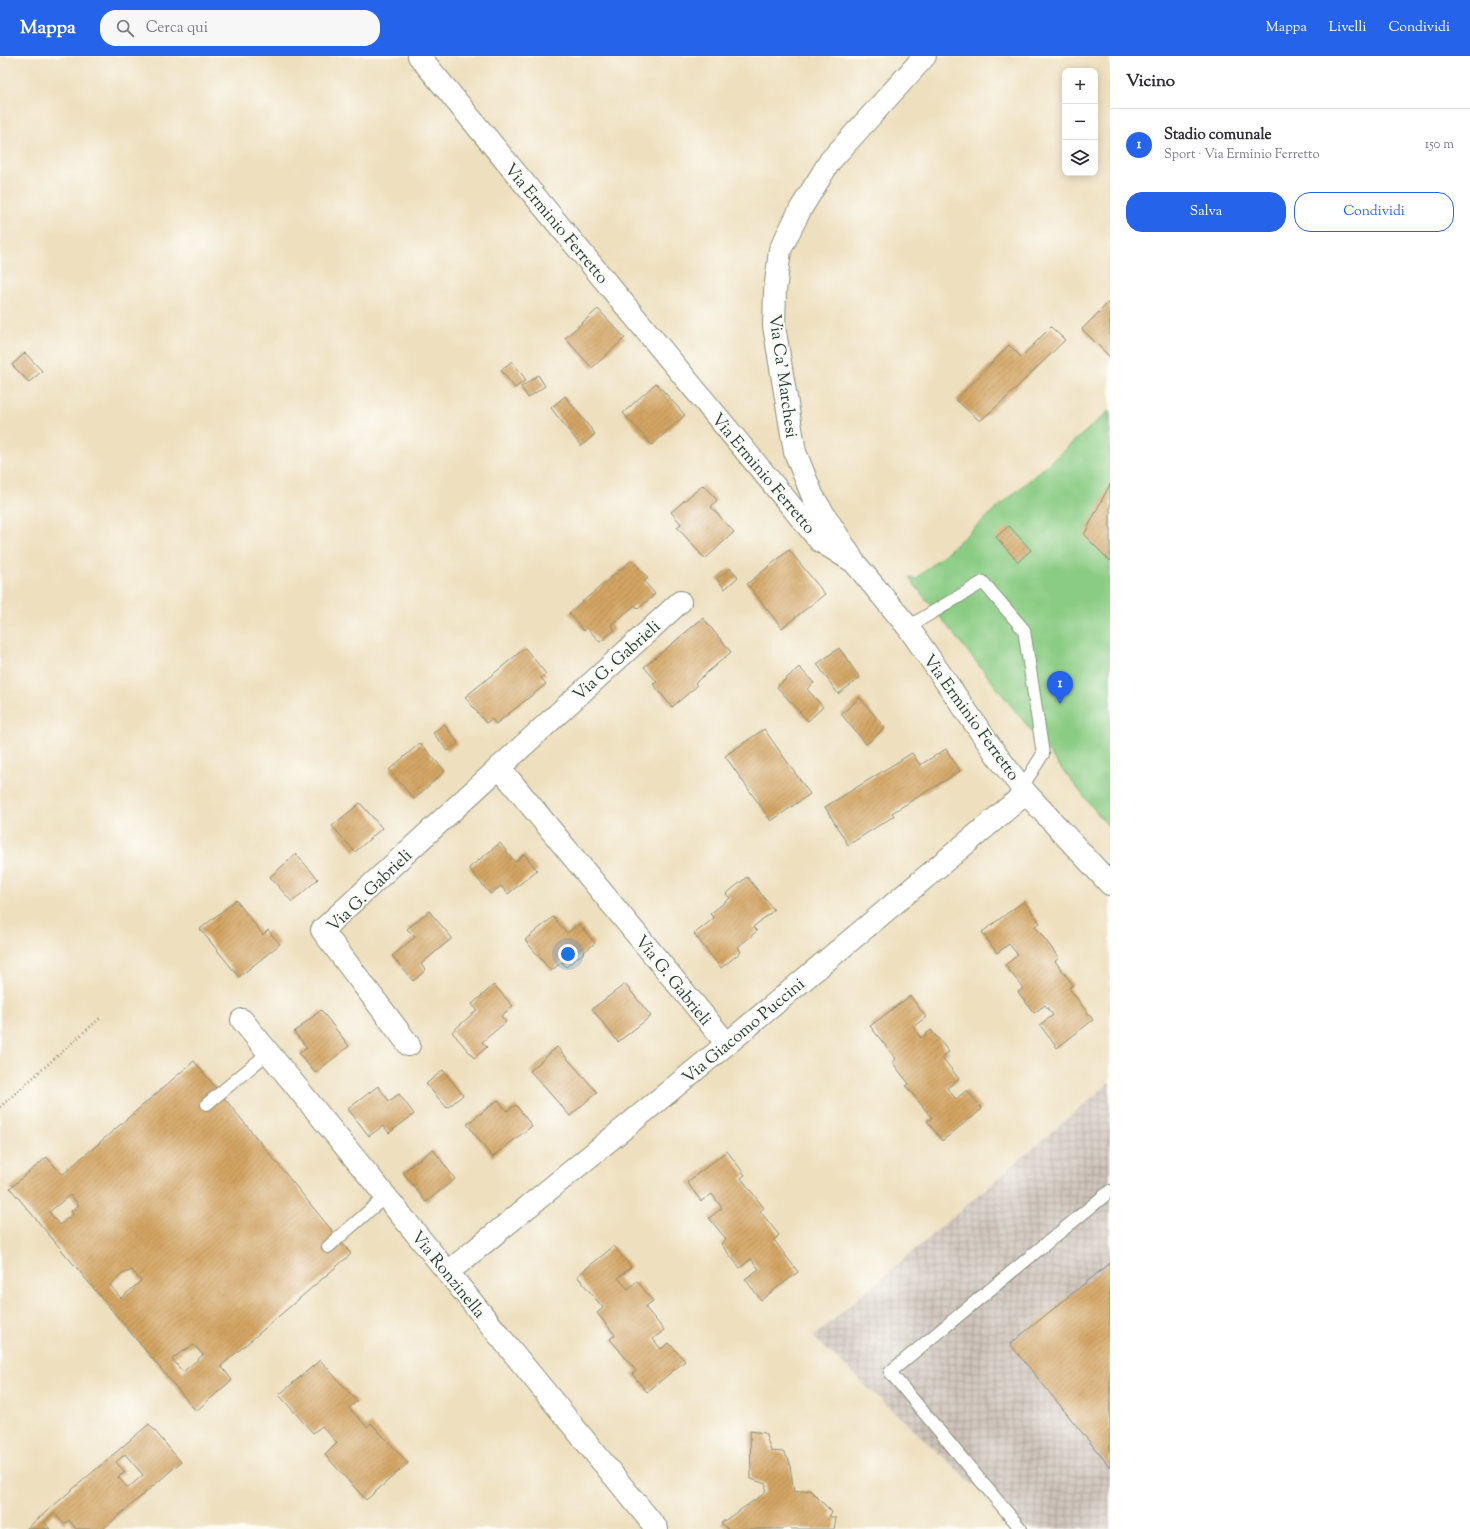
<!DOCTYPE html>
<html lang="it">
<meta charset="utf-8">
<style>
body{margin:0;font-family:"Sorts Mill Goudy",serif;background:#f7f7f7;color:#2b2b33}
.controls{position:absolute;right:12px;top:12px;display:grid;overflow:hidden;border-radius:8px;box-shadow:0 2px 10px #0003}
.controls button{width:36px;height:36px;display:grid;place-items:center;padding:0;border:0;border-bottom:1px solid #e1e1e2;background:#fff;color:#2b2b33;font:20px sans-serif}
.you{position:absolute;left:568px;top:898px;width:14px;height:14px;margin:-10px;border:3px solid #fff;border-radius:50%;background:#1a73e8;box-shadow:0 0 0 6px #1a73e833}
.badge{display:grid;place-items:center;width:26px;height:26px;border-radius:50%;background:#2563eb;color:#fff;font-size:13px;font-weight:700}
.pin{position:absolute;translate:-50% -33px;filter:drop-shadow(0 1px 2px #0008)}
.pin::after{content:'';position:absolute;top:21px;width:14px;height:12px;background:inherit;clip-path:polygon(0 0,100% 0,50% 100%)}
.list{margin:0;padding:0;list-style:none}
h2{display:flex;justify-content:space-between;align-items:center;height:52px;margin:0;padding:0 16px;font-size:17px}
h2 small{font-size:13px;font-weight:400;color:#7c7c81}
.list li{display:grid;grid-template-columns:26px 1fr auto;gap:12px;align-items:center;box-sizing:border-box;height:72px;padding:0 16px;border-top:1px solid #e1e1e2}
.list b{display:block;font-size:15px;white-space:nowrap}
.list p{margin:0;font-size:13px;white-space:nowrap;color:#7c7c81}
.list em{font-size:13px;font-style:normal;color:#7c7c81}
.actions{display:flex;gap:8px;padding:12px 16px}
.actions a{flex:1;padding:9px 0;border:1px solid #2563eb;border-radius:16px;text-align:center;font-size:14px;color:#2563eb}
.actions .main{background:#2563eb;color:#fff}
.icon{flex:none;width:22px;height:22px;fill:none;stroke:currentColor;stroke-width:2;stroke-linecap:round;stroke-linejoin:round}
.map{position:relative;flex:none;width:1110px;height:1473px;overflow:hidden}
header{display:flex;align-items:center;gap:24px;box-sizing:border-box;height:56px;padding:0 20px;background:#2563eb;color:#fff}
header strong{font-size:19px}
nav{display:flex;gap:22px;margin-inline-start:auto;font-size:14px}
.search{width:280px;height:36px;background:#f7f7f7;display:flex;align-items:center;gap:10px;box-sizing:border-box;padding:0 14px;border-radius:16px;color:#7c7c81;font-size:15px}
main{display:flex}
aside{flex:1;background:#fff}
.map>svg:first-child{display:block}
.industrial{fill:url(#industrial-grid)}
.pitch{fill:#8bcc84;stroke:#55845c}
.building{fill:url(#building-hatch);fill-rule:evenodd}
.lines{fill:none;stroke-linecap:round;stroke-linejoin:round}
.lane-casing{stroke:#868e79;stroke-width:14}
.street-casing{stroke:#868e79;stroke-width:24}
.path{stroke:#868e79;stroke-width:2.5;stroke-dasharray:1 3;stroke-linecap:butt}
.lane{stroke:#fff;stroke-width:12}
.street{stroke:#fff;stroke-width:22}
.labels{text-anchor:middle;stroke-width:4;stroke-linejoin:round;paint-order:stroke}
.street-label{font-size:17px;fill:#1f3d34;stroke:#fdfcf7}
</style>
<header>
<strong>Mappa</strong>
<div class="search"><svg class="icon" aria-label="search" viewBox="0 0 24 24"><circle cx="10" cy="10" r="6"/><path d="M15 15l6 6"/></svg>Cerca qui</div>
<nav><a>Mappa</a><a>Livelli</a><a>Condividi</a></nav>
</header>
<main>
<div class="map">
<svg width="1110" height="1473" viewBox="0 0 1110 1473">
<defs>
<pattern id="industrial-grid" width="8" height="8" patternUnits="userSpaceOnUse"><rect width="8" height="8" fill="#cec2b9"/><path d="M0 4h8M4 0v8" fill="none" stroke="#a79f97"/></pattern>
<pattern id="building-hatch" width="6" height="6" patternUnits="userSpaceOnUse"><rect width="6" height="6" fill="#d4a564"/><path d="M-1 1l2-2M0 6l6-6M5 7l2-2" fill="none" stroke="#ab8853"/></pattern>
</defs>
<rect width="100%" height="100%" fill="#fdfcf7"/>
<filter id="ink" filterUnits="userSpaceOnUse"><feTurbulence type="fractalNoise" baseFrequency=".025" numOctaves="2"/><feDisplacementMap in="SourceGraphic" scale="8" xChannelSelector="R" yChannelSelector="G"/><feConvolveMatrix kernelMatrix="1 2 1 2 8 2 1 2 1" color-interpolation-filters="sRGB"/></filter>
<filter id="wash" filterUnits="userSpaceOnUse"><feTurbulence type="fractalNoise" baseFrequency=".012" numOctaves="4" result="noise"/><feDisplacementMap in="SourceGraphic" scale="16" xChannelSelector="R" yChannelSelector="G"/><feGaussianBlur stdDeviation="0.9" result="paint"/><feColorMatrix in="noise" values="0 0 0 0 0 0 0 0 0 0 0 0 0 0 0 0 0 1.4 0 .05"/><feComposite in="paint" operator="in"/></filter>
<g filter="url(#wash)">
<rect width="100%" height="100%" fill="#eedfbe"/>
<path class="industrial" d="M1110,1026v447h-93v-4l-204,-188z"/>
<path class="pitch" d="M1110,354v419l-201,-251 7,1z"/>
<g id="blocks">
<path class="building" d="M1110,245v56l-28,-28z
M598,253l27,29 -33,30 -27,-30z
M1051,271l14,13 -59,58 -26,23 -24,-21 53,-55 12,12z
M25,297l17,18 -13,11 -17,-17z
M512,305l14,19 -11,8 -14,-18z
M538,319l7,11 -17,12 -7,-11z
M656,327l29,32 -33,30 -29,-32z
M565,340l30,38 -14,12 -30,-38z
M1110,428v77l-26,-26z
M703,429l14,15 -6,7 23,25 -29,27 -28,-32 4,-3 -10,-12z
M1009,470l22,24 -13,12 -22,-25z
M789,494l36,44 -43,34 -35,-44z
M632,504l16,18 -4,3 11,13 -17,15 -3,-4 -24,20 4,5 -15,12 -13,-14 -3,3 -15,-18z
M730,512l8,9 -13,12 -8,-10z
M703,562l28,34 -36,31 2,3 -25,21 -19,-23 4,-2 -13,-15z
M525,592l21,26 -5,4 5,6 -50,40 -4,-5 -6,4 -21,-26z
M839,592l21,30 -22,16 -21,-30z
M799,611l15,16 -7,6 16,18 -15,14 -31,-34z
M860,642l25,30 -19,16 -25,-30z
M444,668l14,19 -10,8 -15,-18z
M764,673l46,65 -39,27 -46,-65z
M420,687l25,28 -31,28 -25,-29z
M946,693l14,22 -68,42 2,3 -46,29 -23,-38 87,-54 8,12z
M360,747l22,25 -27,24 -23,-26z
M500,787l15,19 9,-8 13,16 -29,24 -7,-8 -11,8 -21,-26z
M296,798l22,25 -26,23 -22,-25z
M747,821l27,33 -21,17 4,4 -19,16 3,5 -20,16 -27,-34 20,-16 -4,-4 20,-16 -4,-4z
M236,844l27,35 5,-5 12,14 -41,33 -39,-48z
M1024,845l16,22 -5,3 24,32 -4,3 18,24 -4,3 24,32 -36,28 -17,-23 13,-10 -8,-10 -11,8 -16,-21 5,-4 -18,-23 13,-10 -9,-11 -12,9 -15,-21z
M429,855l23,27 -31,26 5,6 -13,11 -21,-25 23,-19 -8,-8z
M553,861l14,16 12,-9 16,19 -29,24 -4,-5 -11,9 -26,-31z
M625,928l26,32 -33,26 -26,-33z
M494,929l19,21 -12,10 5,6 -24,20 5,5 -13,11 -22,-26 25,-22 -5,-6z
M910,940l16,21 -13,10 8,11 10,-8 18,22 -7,5 17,22 -12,9 9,11 11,-9 15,19 -40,32 -15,-20 5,-3 -26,-32 3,-2 -17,-22 4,-3 -26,-33z
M321,954l28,36 -34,27 -16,-20 8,-5 -13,-16z
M557,991l40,45 -27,24 -40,-45z
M194,1005l157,193 -130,112 11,14 -36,31 -186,-223 37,-31 15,18zM70,1139l9,10 -8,6 2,3 -13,11 -11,-13zM132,1214l9,11 -20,17 -11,-13 12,-11zM194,1289l9,10 -20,17 -11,-13 12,-9z
M443,1014l20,25 -16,13 -21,-24z
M378,1030l11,15 10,-7 15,20 -25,19 -6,-7 -14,10 -21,-27z
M498,1044l9,11 9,-6 16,21 -40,31 -25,-33z
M433,1093l22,30 -29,23 -23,-30z
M727,1095l18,24 -4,3 23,30 -4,3 19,24 -5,5 24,32 -37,28 -16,-21 14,-10 -8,-10 -11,9 -19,-24 5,-5 -17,-21 13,-10 -10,-14 -11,7 -14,-19z
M614,1190l17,21 -13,11 10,11 9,-8 16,20 -8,6 19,23 -11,9 8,10 8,-6 16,18 -38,31 -15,-18 4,-3 -26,-32 5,-4 -18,-22 6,-5 -26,-32z
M1110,1207v204l-100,-123z
M320,1304l37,41 -8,7 18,19 4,-4 37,40 -42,37 -41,-45 12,-12 -15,-17 -9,7 -34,-38z
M149,1368l32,38 -78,67h-27l-7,-9 -5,4 -10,-11 -10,9 6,7h-24zM125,1398l18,21 -15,13 -10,-11 7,-5 -9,-10z
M750,1375l15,2 6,18 12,1 6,8 5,32 16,-2 22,22 -3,4 7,2 -2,11h-42l-4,-2 -5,2h-55l-7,-6 44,-30 1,-9 -15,-5z"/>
</g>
</g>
<g filter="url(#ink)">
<use href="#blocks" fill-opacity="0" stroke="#868e79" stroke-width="1"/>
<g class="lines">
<g class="lane-casing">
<path id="lane" d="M908,571l75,-45 41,48 19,124 -21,33
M207,1048l61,-51
M328,1191l58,-51
M1021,1473l-131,-157 220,-181"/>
</g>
<g class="street-casing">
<path id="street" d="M419,0l401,485 34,21 54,65 90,130 28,36 84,91
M851,501l-38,-60 -18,-45 -21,-126 1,-35 5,-41 20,-40 30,-49 95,-105
M499,711l228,277
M242,964l415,509
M409,989l-87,-115 358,-328
M458,1208l269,-220 299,-251"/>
</g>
<path class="path" d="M0,1051l100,-89"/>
<use href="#lane" class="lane"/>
<use href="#street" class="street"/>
</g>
</g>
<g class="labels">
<g class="street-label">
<text transform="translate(557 167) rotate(50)" y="6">Via Erminio Ferretto</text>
<text transform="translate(784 320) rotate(82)" y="6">Via Ca' Marchesi</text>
<text transform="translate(764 417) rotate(50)" y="6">Via Erminio Ferretto</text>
<text transform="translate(616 604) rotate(-42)" y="6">Via G. Gabrieli</text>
<text transform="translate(972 661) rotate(54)" y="6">Via Erminio Ferretto</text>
<text transform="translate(369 834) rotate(-44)" y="6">Via G. Gabrieli</text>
<text transform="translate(674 924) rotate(51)" y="6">Via G. Gabrieli</text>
<text transform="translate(743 974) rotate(-40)" y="6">Via Giacomo Puccini</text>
<text transform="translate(449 1218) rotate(51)" y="6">Via Ronzinella</text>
</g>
</g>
</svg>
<div class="controls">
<button>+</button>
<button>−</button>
<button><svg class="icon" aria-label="layers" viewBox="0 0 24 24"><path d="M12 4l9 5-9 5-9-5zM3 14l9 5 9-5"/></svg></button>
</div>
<div class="you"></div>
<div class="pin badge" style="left:1060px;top:648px">1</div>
</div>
<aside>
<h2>Vicino<small></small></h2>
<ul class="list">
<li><span class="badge">1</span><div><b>Stadio comunale</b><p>Sport · Via Erminio Ferretto</p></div><em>150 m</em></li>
</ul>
<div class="actions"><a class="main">Salva</a><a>Condividi</a></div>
</aside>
</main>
